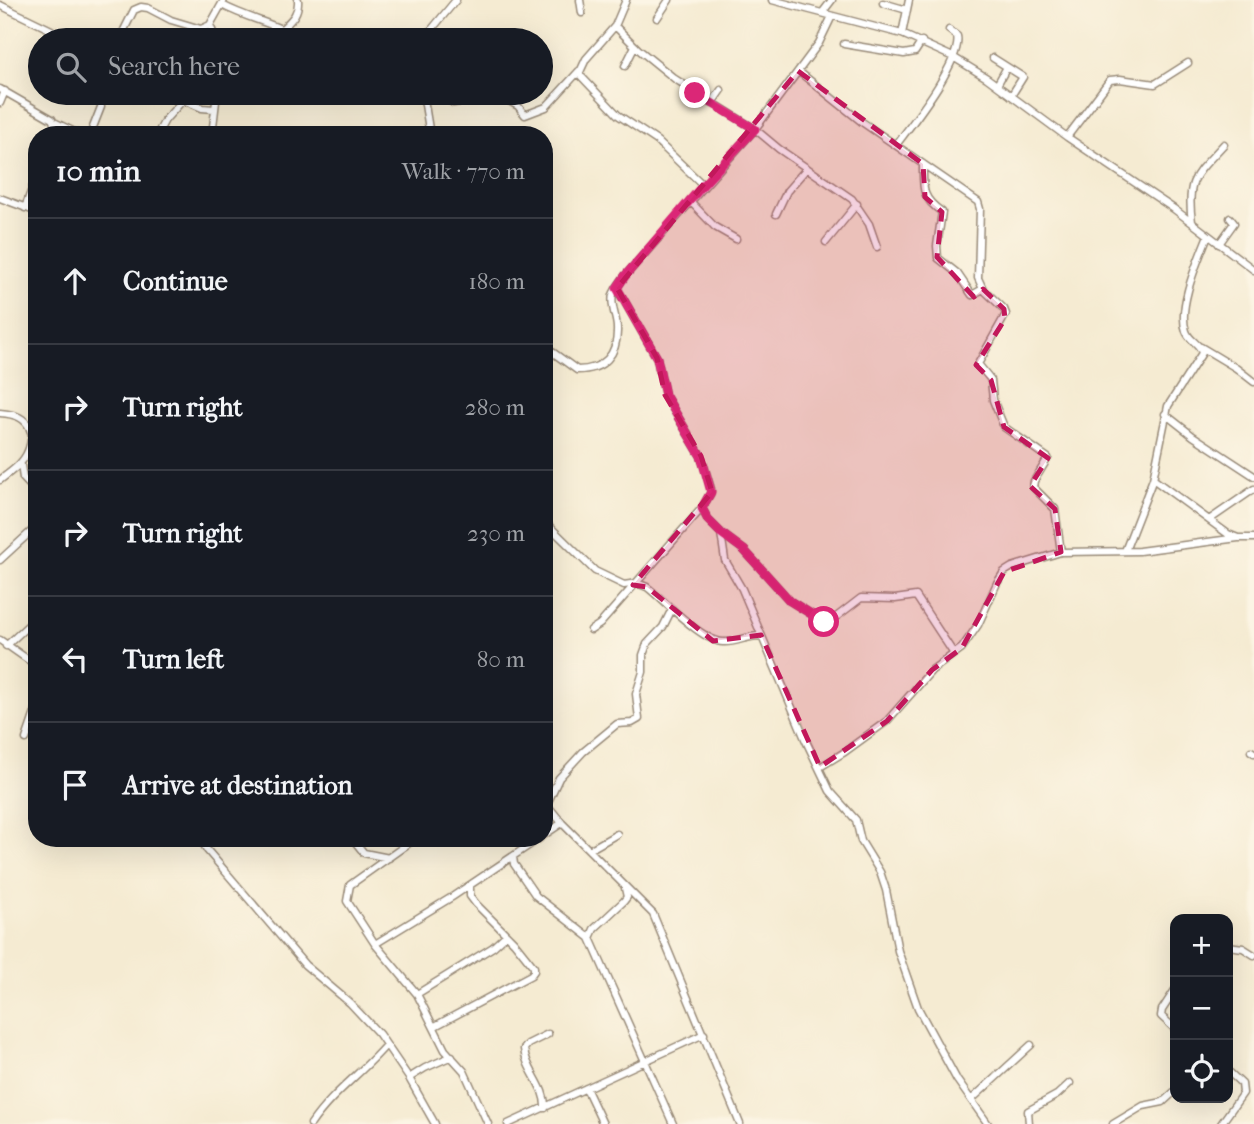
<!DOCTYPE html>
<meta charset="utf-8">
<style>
body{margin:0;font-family:"IM FELL French Canon",serif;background:#242831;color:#f1f3f6}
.controls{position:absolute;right:21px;bottom:21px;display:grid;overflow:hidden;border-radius:14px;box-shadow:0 7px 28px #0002}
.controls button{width:63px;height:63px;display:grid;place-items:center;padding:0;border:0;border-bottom:2px solid #363941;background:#171b24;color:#f1f3f6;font:35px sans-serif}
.stop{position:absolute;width:21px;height:21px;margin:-16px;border:5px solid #db2777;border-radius:50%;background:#fff}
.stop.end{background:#db2777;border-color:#fff;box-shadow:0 2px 7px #0008}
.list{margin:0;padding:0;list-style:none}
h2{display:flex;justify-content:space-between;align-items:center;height:91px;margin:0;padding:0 28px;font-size:30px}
h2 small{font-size:23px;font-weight:400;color:#9ea1a6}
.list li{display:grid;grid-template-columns:46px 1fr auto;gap:21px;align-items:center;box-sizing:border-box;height:126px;padding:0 28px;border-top:2px solid #363941}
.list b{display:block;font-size:26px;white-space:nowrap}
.list em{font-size:23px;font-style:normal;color:#9ea1a6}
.icon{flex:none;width:38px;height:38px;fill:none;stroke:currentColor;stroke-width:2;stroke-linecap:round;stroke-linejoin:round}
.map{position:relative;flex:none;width:1254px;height:1124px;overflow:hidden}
.search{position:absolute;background:#171b24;box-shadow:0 7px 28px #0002;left:28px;top:28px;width:525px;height:77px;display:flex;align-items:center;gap:18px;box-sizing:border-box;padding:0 24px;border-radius:38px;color:#9ea1a6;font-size:26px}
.panel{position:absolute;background:#171b24;box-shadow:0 7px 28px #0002;left:28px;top:126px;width:525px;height:721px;border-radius:28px}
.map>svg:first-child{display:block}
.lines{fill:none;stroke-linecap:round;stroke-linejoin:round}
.minor-casing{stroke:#988a78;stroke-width:9}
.minor{stroke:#fff;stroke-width:6}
.route{stroke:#db2777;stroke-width:9}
.marked{fill:#c2185b;fill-opacity:0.2;stroke:#c2185b;stroke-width:5;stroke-dasharray:14 9;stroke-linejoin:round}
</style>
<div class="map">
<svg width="1254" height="1124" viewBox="0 0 1254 1124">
<rect width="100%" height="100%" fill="#fcf5e5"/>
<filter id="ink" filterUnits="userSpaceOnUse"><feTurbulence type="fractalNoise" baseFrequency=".0143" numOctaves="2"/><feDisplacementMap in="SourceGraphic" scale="14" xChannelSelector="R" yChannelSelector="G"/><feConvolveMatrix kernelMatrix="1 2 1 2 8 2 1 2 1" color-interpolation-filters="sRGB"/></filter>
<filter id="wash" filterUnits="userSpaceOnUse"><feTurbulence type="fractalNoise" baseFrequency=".00686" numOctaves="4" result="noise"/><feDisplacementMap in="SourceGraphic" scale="28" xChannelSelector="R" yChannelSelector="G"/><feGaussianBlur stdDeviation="1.57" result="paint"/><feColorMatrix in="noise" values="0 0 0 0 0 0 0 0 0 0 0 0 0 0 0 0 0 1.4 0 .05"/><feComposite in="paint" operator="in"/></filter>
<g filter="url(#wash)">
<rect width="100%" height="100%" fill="#f5ebd2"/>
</g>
<g filter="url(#ink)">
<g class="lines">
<g class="minor-casing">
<path id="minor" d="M580,0l2,13
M626,0l-11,26 -29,33 -7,15 39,41 39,26 46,44
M772,0l130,34 51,23 34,21 80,59 107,72 80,61
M883,3l24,7
M0,5l72,35
M222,5c26,14 56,19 81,35
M822,13l10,-13
M657,18l12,-18
M210,25l6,15
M615,26l23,23 37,30 80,50 24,20 73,50 17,25 8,23
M282,29c9,-9 17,-15 16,-29
M902,34l7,-34
M119,40l15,-30 7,-3 7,1 23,12 30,9 9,-4 14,-25
M423,40l33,-40
M844,44l60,10 11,-2 7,-11
M993,58l30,19 -12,19
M625,66l10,-20
M798,71l64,51 116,80 2,7 -2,69 5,11 21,20 2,5 -28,50 13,16 2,20 11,27 44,31 -14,23 -1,6 22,22 6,43
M997,85l10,-18
M0,89l52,30 4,8 -1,8
M167,93l35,15 12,1
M423,93l7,42
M440,93l13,10 23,-3 21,-6 21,12 7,9 21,-8 33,-36
M0,103l5,-12
M712,103l9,-13
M54,122l27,13
M90,135l11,-28
M157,135l8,-15 19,-21
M212,135l5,-42
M1067,137l43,-57 10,-1 35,5 33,-21
M896,145c15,-20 67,-85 61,-109l-8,-6
M923,164c0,24 -2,34 19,48l-5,34 1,12 19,15 15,22 11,-6
M0,198l37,14
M690,201l25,26 21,12
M25,208l12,-33
M776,214l11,-23 20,-23
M1192,222c-6,-44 4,-47 32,-78
M1208,235c-9,24 -31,71 -22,96 3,10 14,12 16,22l-34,53 -15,73 75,55 10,4h16
M826,242l31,-38
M1219,244l15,-21 -4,-5
M617,288l40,70 8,37 36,61 10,33 -1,5 -8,14 6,12 13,13 23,17 46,51 34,21 11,-4 26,-20 34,1 21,-3 38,58
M544,346l33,24c27,0 41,-15 40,-42 0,-10 -7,-23 -4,-33 2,-6 8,-13 12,-19l130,-147 64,-86 13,-27
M1201,347l35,21 18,14
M0,413c14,1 27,4 31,19
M1165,414l28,22 61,40
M21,465l2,13 14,15
M0,480c13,-10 26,-18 30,-35 2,-9 2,-15 7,-23
M1209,520l45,-31
M544,521l51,50 29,14 13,-2 10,4c18,14 55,54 76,55 13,1 25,-7 38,-6
M721,533l4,27 17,29 64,152 24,50 26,29 5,21 19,31 6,18 12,61 20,57 39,72 31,44
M1125,551l28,-72
M0,560l37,-34
M591,630l9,-6 102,-116
M0,640l37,26
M6,646l31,-29
M26,739l11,-32
M1251,751l3,2
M820,767l23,-14 44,-32 45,-51 30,-22 16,-23 19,-42 7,-11 8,-5 49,-15 78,-1 99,-13
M544,801l18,22 91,91 87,210
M547,804l12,-26 24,-26 34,-28 15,-1 7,-4 -3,-25 7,-22v-17l4,-11 16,-17 9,-18
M544,835l18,-12
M200,838l7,12 98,115 45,38 29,31 30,44 26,46
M352,838l12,15 25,5
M416,838l-66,47 -3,16 28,43 42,50 28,56 19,21 24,53
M589,850l28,-16
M513,857l1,7 22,32 54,42
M625,888l2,9 -3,4 -30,28 -4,9 83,186
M375,944l77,-47 88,-59
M1228,946l15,2 11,7
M1175,990l-13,20 -1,6 14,13
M417,994l76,-47 13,-12
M435,1026l96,-51 3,-4v-4l-20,-25 -38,-38 -6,-8v-11
M409,1078l16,-10 27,-12
M586,1088l17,36
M971,1100l60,-55
M545,1108c1,-22 -19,-37 -21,-59l4,-5 20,-10
M311,1124c21,-31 51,-51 75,-79
M508,1124l196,-90
M1029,1124l-1,-13 29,-16 13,-12
M1113,1124l30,-18 20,-4 12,-11
M1221,1124l22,-31 -1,-9 -14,-13"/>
</g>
<use href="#minor" class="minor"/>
</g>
</g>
<g class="lines" filter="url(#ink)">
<path class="route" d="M695,93l60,36 -52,56 -78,91 -8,12 40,70 8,37 36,61 10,36 -9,16 6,12 13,13 23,17 46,51 34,21"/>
</g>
<path class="marked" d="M798,71l125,93 2,33 17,15 -5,45 37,40 9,-8 21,20 1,10 -29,46 15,15 13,47 44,31 -18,28 25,23 6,43 -57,20 -42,76 -30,22 -45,51 -67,46 -59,-132 -48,6 -66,-54 -14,-2 79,-93 -11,-36 -36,-61 -8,-37 -40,-70z"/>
</svg>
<div class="controls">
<button>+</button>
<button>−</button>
<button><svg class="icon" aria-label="locate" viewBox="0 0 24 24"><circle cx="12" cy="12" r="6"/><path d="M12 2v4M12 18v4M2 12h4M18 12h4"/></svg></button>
</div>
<div class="stop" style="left:824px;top:622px"></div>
<div class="stop end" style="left:695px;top:93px"></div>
<div class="search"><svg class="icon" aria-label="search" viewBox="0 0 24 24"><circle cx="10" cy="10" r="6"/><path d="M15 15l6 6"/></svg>Search here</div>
<section class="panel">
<h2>10 min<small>Walk · 770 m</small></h2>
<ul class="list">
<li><svg class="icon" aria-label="ahead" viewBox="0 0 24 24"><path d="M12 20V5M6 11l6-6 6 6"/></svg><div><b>Continue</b></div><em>180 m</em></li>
<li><svg class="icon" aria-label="right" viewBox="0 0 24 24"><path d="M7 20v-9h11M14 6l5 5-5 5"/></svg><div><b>Turn right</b></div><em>280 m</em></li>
<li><svg class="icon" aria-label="right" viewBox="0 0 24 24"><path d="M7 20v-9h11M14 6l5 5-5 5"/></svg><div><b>Turn right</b></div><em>230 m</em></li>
<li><svg class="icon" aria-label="left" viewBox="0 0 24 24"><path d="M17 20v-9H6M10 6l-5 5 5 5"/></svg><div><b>Turn left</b></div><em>80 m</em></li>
<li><svg class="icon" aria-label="arrive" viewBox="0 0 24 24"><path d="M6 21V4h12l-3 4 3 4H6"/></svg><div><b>Arrive at destination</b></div></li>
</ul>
</section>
</div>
